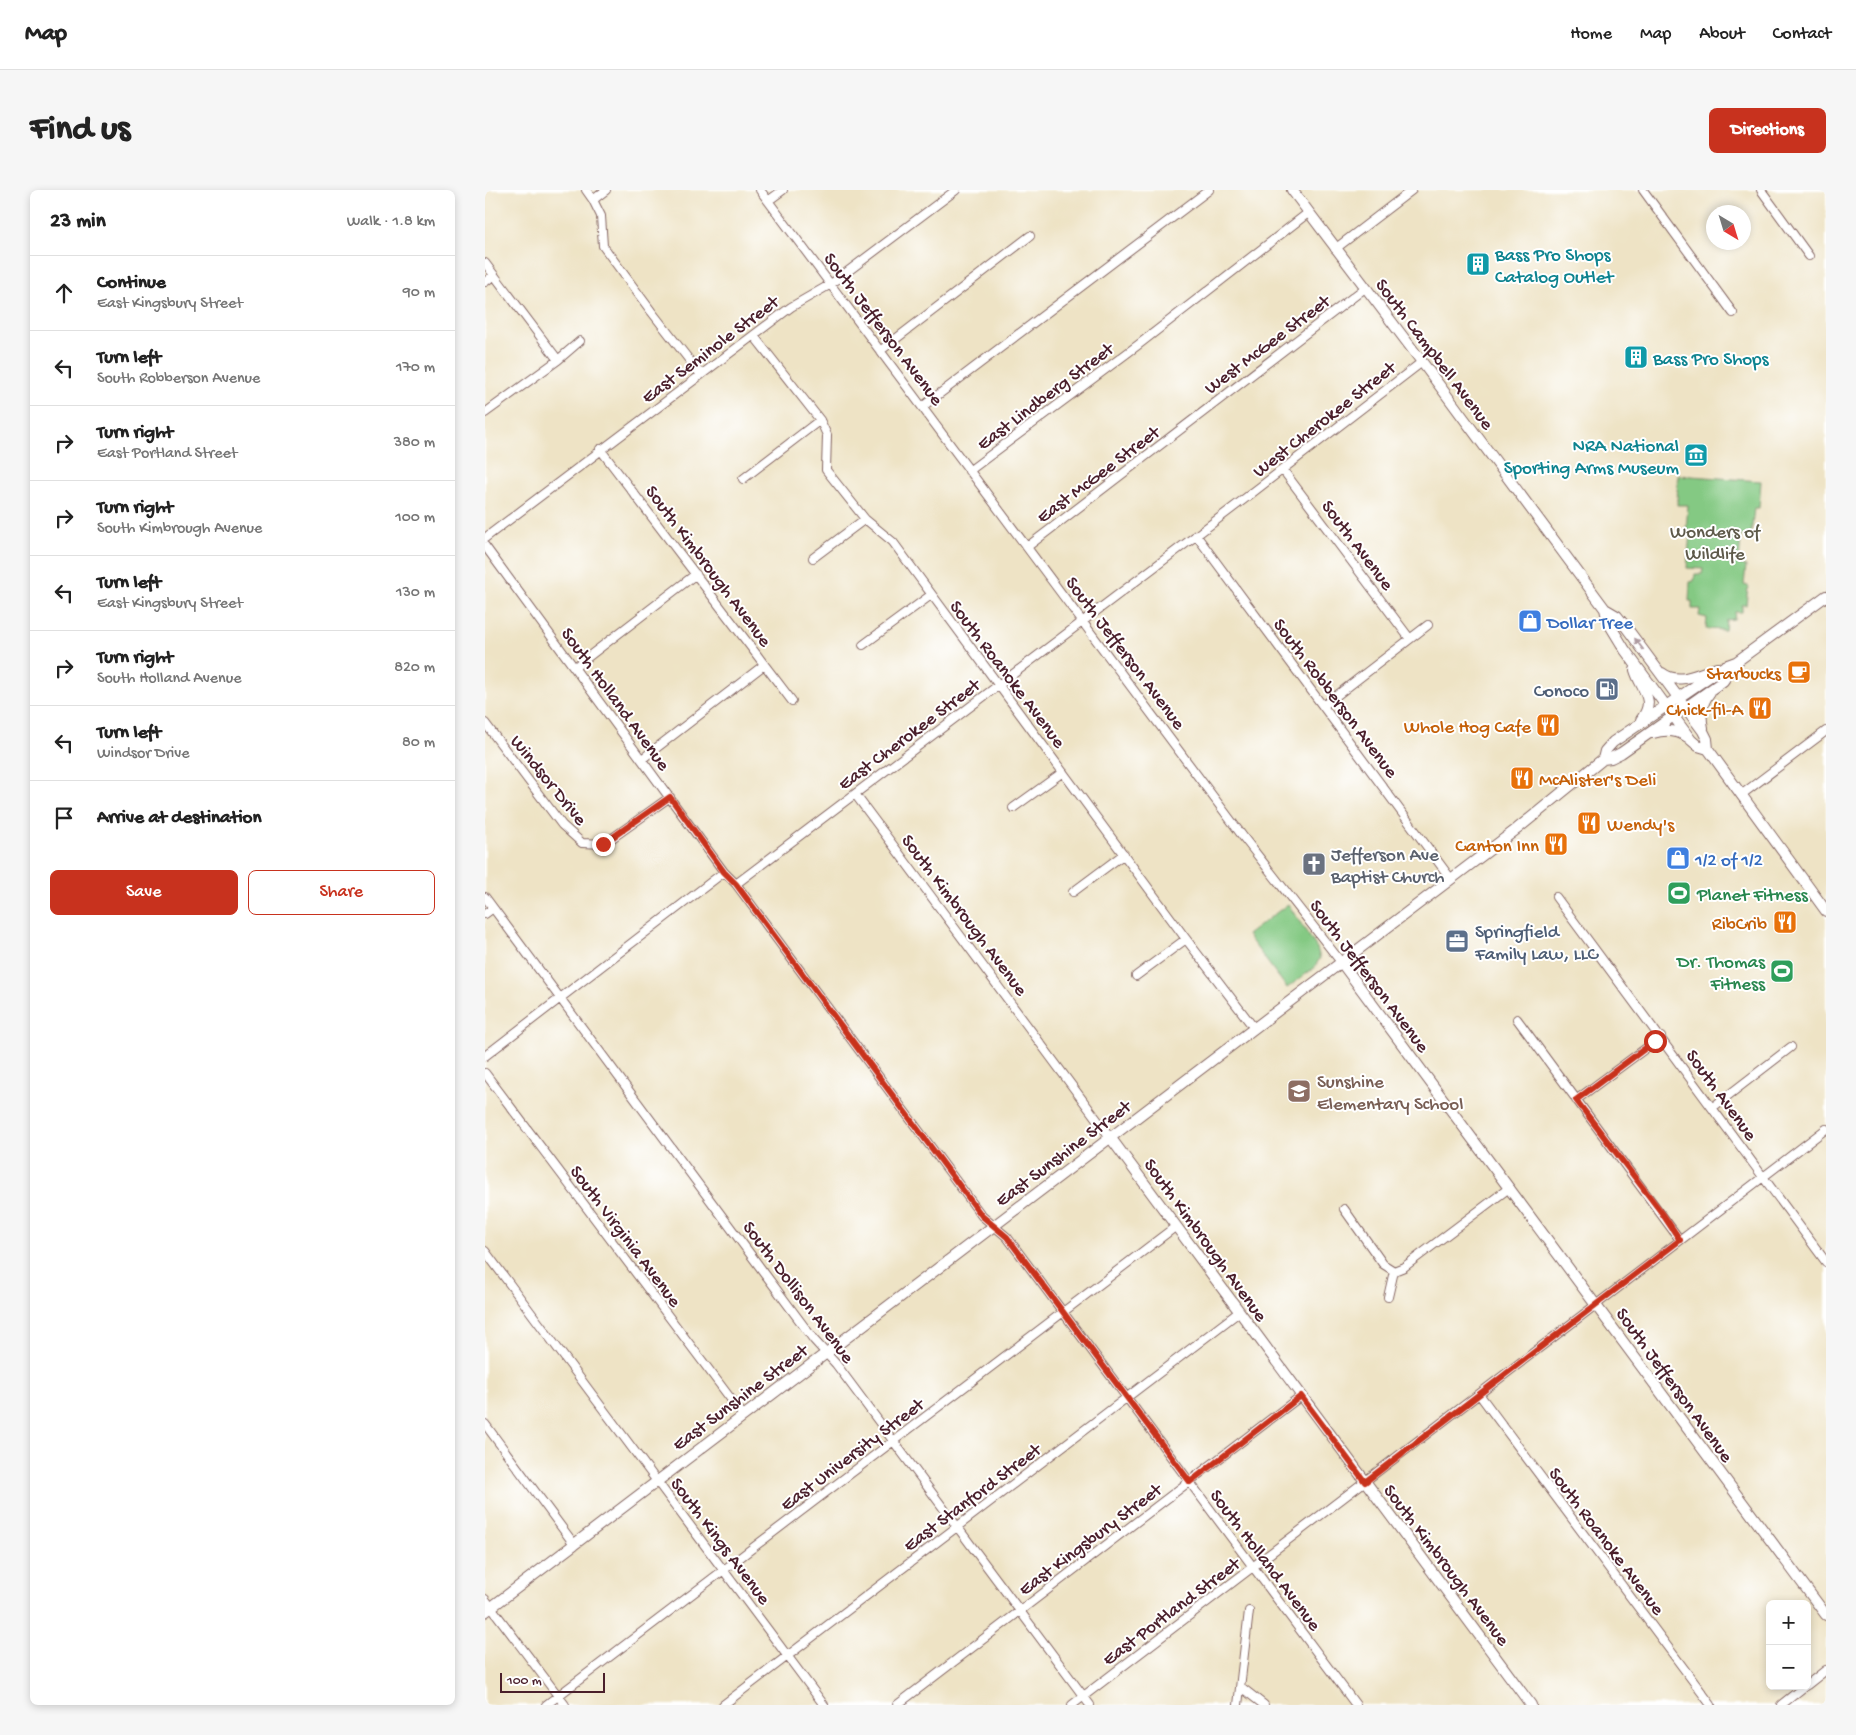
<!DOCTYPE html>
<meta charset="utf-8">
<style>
body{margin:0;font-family:"Gochi Hand",sans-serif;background:#f6f6f6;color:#222}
.controls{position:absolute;right:15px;bottom:15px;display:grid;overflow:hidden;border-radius:8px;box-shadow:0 2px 8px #0003}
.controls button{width:45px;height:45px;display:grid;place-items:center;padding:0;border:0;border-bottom:1px solid #e0e0e0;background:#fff;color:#222;font:25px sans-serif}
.compass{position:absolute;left:1221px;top:15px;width:45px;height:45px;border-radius:50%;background:#fff;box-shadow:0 2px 8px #0003;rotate:142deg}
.scale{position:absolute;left:15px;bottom:12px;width:105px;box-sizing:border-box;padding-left:5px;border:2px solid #4a1f2b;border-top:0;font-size:14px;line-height:18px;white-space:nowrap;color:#4a1f2b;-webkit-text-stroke:4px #fff;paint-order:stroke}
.stop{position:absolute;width:15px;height:15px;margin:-11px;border:4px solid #c8321e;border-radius:50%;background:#fff}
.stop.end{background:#c8321e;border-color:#fff;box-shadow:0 1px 5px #0008}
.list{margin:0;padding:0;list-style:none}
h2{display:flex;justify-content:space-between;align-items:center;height:65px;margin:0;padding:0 20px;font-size:21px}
h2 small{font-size:16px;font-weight:400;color:#767676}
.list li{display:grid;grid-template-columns:32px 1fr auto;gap:15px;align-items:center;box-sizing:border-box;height:75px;padding:0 20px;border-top:1px solid #e0e0e0}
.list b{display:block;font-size:19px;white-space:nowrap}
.list p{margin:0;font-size:16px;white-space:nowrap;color:#767676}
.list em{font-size:16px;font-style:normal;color:#767676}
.actions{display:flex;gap:10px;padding:15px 20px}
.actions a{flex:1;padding:11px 0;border:1px solid #c8321e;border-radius:8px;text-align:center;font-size:18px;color:#c8321e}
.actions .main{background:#c8321e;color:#fff}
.icon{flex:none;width:28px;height:28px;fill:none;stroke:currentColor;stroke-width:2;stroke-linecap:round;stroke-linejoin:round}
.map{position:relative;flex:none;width:1341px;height:1515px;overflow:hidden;border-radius:8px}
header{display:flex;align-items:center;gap:30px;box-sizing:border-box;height:70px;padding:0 25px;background:#fff;border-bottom:1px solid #e0e0e0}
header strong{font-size:24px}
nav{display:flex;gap:28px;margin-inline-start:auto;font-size:18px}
.intro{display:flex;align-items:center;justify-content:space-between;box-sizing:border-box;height:120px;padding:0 30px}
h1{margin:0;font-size:35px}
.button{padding:12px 22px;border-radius:8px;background:#c8321e;color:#fff;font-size:18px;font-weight:700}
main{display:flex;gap:30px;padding:0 30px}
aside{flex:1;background:#fff;border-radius:8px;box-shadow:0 2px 8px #0003}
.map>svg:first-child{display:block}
.green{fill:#84c983;stroke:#677457}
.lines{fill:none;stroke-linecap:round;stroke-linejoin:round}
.minor-casing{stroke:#836461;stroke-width:10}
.major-casing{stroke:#836461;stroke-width:12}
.minor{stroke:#fff;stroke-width:8}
.major{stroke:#fff;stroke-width:10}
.oneway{fill:#ae9aa0}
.route{stroke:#c8321e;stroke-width:6}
.labels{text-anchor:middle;stroke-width:4;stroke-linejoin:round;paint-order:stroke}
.culture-label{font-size:19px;fill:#0d838f;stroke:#fff;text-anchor:start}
.street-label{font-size:19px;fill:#4a1f2b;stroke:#fff}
.park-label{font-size:19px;fill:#5e5a4a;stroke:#fff}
.shop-label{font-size:19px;fill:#366cbe;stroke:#fff;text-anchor:start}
.food-label{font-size:19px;fill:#c56008;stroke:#fff;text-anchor:end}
.service-label{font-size:19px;fill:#4e5e75;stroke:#fff;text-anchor:end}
.worship-label{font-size:19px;fill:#5b616d;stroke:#fff;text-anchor:start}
.leisure-label{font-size:19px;fill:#27864d;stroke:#fff;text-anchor:start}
.education-label{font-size:19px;fill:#785e54;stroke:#fff;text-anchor:start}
</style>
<header>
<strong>Map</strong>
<nav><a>Home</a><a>Map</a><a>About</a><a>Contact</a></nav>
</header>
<div class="intro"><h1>Find us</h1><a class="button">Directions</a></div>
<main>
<aside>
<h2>23 min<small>Walk · 1.8 km</small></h2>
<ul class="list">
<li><svg class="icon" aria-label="ahead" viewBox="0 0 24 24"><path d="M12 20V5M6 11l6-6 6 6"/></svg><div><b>Continue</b><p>East Kingsbury Street</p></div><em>90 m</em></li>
<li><svg class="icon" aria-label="left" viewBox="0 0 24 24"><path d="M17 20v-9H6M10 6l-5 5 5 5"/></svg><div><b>Turn left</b><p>South Robberson Avenue</p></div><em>170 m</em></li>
<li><svg class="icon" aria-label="right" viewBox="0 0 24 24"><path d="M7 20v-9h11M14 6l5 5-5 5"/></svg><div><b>Turn right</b><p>East Portland Street</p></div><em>380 m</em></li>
<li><svg class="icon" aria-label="right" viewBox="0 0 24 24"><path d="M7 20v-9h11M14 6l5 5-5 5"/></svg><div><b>Turn right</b><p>South Kimbrough Avenue</p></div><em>100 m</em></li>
<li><svg class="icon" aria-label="left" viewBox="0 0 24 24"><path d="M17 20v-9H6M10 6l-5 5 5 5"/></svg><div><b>Turn left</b><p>East Kingsbury Street</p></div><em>130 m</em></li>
<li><svg class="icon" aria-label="right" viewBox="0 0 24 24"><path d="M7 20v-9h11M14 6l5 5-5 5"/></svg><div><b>Turn right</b><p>South Holland Avenue</p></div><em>820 m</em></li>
<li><svg class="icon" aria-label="left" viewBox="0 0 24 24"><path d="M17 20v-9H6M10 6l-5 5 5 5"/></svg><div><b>Turn left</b><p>Windsor Drive</p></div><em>80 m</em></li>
<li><svg class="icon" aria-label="arrive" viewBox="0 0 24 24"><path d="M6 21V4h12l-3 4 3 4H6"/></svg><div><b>Arrive at destination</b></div></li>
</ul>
<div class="actions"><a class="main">Save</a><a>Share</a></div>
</aside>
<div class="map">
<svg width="1341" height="1515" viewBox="0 0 1341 1515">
<rect width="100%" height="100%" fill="#fff"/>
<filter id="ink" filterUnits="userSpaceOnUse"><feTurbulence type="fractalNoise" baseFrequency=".02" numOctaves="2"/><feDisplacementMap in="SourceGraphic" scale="10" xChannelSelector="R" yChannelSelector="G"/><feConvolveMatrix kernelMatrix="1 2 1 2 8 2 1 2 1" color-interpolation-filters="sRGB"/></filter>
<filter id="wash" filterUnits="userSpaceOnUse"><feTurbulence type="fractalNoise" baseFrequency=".0096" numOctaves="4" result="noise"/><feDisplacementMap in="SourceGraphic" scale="20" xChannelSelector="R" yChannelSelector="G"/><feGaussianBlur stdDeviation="1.12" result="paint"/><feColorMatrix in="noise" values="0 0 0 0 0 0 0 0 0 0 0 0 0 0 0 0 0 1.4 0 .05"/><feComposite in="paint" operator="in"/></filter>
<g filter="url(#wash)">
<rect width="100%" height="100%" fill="#eee3c5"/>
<path class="green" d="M1193,285l83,6 -2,27h-5l-3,28 -10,-1 -2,29 7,2 -2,19 4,1 -2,19h-4v7h-7l-1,7 -8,1 -1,10 -19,-1 1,-11 -8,-2 1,-7h-8v-8h-3l1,-19 4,-1 1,-7h7l1,-5 -16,-1 3,-36 -4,-1 2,-26h-11z
M803,714l29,44 3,10 -6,10 -27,20 -40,-53z"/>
</g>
<g filter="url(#ink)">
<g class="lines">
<g class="minor-casing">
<path id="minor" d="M101,0l7,10 8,16 2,30 48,65 50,64
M275,0l484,648 97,124
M1158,0l90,123
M1276,0l48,66
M108,10l13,-10
M283,11l15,-11
M850,59l77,-59
M0,73l73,97
M0,92l9,-7
M269,146l66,84 7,15 -1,35 39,49 28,23 293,397 68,89
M395,161l150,-115
M437,217l287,-217
M0,223l73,-53 22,-19
M115,259l192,252
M798,280l127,169
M484,281l169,-126 170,-132
M258,289l77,-59
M711,345l255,344
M0,348l306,-231 40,-23 125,-94
M0,356l239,326 12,12 246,332 25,21 349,468
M542,357l338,-259
M328,368l52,-39
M378,455l68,-50
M90,477l121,-93
M838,516l105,-81
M0,533l77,102 20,18 22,1 66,-47
M157,569l122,-94
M370,604l255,343
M1256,605l85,-64
M528,618l50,-36
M251,694l507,-384 179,-138
M588,702l51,-38
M0,707l329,443 22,24 254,341
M1071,707l270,365
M0,724l8,-6
M651,786l50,-37
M1032,829l163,221
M0,866l239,-184
M0,883l258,342
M1091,910l85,-63
M1228,917l78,-60
M859,1019l39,55 11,7
M0,1061l339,454
M909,1081l10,-4 105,-79
M903,1107l6,-26
M994,1204l232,311
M0,1234l89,120
M0,1409l80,106
M1322,1495l19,-15
M756,1497l23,18
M61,1515l629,-478
M238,1515l516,-393
M412,1515l404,-309
M587,1515l754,-576
M753,1515l11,-94
M1296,1515l24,-19"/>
</g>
<g class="major-casing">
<path id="major" d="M807,0l130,172 183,247 12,7 9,11 77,104 4,8 1,10 118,162
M1120,419l3,13 17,28 66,90 7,6 10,3
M1150,480c6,20 22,29 6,50
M1177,483c17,13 37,0 55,-5
M1218,538c-3,-14 -2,-24 7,-36
M1168,543c13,-4 25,-3 36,5
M1118,569l2,-8 8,-9 112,-76 11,-4 90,-66
M856,772l485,653
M625,947l421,568
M0,1422l1032,-783 86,-70 8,-1 10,-5 102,-72 13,-19"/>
</g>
<use href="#minor" class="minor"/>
<use href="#major" class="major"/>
</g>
<defs><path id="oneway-solid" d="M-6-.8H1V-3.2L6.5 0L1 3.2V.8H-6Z" transform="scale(1.25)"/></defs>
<use class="oneway" href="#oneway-solid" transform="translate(1154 454) rotate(-127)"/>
</g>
<g class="lines" filter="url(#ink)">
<path class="route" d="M118,654l67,-47 54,75 12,12 246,332 25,21 183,245 111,-86 64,86 315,-242 -18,-27 -86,-113 79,-59"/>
</g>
<defs>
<g id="building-square" transform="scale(1.25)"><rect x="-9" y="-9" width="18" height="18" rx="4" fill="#0f9aa8" stroke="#fff"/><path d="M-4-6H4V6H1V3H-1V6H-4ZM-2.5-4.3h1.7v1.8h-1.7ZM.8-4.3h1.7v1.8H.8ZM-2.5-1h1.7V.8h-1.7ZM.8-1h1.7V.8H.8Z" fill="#fff"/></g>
<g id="museum-square" transform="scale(1.25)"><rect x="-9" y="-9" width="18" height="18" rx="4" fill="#0f9aa8" stroke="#fff"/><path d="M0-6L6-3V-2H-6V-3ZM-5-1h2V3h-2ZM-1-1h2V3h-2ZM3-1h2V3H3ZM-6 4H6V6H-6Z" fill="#fff"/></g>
<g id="shop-square" transform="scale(1.25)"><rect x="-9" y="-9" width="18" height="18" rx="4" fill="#3f7fe0" stroke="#fff"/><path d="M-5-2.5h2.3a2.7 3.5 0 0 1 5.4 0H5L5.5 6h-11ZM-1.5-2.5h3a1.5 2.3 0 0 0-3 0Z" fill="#fff"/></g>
<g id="cafe-square" transform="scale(1.25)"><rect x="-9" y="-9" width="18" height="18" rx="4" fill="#e8710a" stroke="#fff"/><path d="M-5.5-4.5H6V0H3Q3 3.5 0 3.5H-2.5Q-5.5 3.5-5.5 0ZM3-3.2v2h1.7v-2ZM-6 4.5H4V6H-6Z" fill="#fff"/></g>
<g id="fuel-square" transform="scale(1.25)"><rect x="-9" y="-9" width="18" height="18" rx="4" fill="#5c6f8a" stroke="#fff"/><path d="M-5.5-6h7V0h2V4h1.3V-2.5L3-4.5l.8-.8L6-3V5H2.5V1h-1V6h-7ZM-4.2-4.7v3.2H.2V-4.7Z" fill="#fff"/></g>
<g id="restaurant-square" transform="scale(1.25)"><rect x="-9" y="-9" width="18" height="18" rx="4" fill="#e8710a" stroke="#fff"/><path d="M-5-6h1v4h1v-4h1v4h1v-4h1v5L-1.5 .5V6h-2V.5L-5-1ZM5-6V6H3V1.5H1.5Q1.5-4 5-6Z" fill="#fff"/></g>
<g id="church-square" transform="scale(1.25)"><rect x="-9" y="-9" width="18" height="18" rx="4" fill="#6b7280" stroke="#fff"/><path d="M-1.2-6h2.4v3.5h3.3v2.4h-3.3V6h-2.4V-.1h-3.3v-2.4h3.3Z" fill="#fff"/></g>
<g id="stadium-square" transform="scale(1.25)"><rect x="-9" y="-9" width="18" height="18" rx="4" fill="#2e9e5b" stroke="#fff"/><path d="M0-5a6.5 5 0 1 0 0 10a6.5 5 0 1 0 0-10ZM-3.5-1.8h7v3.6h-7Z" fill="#fff"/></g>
<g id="office-square" transform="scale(1.25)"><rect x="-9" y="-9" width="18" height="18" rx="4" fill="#5c6f8a" stroke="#fff"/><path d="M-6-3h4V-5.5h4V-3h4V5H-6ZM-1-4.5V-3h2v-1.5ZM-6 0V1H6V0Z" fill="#fff"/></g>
<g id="school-square" transform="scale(1.25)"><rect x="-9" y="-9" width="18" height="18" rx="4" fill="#8d6e63" stroke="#fff"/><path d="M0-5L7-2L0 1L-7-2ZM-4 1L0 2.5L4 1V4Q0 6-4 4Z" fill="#fff"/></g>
</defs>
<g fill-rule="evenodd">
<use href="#building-square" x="993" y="74"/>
<use href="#building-square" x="1151" y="167"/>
<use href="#museum-square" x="1211" y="265"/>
<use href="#shop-square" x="1045" y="431"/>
<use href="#cafe-square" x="1314" y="482"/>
<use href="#fuel-square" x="1122" y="499"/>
<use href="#restaurant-square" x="1275" y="518"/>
<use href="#restaurant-square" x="1063" y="535"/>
<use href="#restaurant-square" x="1037" y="588"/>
<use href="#restaurant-square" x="1104" y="633"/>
<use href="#restaurant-square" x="1071" y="654"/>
<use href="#shop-square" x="1193" y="668"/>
<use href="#church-square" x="829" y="674"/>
<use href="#stadium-square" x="1194" y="703"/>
<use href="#restaurant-square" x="1300" y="732"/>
<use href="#office-square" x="972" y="751"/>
<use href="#stadium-square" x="1297" y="781"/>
<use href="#school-square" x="814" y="901"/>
</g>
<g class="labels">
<g class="culture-label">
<text x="1010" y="70">Bass Pro Shops<tspan x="1010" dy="22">Catalog Outlet</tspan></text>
<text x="1168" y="174">Bass Pro Shops</text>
<text x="1194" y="261" text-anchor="end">NRA National<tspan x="1194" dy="22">Sporting Arms Museum</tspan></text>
</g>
<g class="street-label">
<text transform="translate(400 138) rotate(53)" y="7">South Jefferson Avenue</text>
<text transform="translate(781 153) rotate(-37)" y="7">West McGee Street</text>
<text transform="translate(224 158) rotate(-37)" y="7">East Seminole Street</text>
<text transform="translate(951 163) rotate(53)" y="7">South Campbell Avenue</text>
<text transform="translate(559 205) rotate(-37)" y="7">East Lindberg Street</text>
<text transform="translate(838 228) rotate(-38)" y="7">West Cherokee Street</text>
<text transform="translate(612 283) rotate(-37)" y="7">East McGee Street</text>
<text transform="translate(874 354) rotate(53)" y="7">South Avenue</text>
<text transform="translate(225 375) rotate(53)" y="7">South Kimbrough Avenue</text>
<text transform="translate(642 462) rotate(53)" y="7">South Jefferson Avenue</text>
<text transform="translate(524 483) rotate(53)" y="7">South Roanoke Avenue</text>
<text transform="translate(852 507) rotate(53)" y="7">South Robberson Avenue</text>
<text transform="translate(132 508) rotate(54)" y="7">South Holland Avenue</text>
<text transform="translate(423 543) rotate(-37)" y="7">East Cherokee Street</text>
<text transform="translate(65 589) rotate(51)" y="7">Windsor Drive</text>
<text transform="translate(481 724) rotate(53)" y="7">South Kimbrough Avenue</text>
<text transform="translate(886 785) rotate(53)" y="7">South Jefferson Avenue</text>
<text transform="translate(1238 904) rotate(54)" y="7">South Avenue</text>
<text transform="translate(577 962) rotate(-37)" y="7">East Sunshine Street</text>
<text transform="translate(142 1045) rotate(53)" y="7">South Virginia Avenue</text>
<text transform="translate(722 1049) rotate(54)" y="7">South Kimbrough Avenue</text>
<text transform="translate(315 1101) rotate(53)" y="7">South Dollison Avenue</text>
<text transform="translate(1191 1194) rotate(54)" y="7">South Jefferson Avenue</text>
<text transform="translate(254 1206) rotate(-37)" y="7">East Sunshine Street</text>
<text transform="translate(366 1263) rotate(-37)" y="7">East University Street</text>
<text transform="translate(486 1306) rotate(-37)" y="7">East Stanford Street</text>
<text transform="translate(604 1348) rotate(-37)" y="7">East Kingsbury Street</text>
<text transform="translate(237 1350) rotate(53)" y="7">South Kings Avenue</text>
<text transform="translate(1123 1350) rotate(53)" y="7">South Roanoke Avenue</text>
<text transform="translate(782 1369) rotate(53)" y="7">South Holland Avenue</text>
<text transform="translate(963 1374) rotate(53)" y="7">South Kimbrough Avenue</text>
<text transform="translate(685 1420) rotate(-37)" y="7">East Portland Street</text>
</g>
<g class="park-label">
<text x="1230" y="347">Wonders of<tspan x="1230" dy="22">Wildlife</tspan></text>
</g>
<g class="shop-label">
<text x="1062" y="438">Dollar Tree</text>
<text x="1210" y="675">1/2 of 1/2</text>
</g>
<g class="food-label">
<text x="1296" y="489">Starbucks</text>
<text x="1258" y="525">Chick-fil-A</text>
<text x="1046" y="542">Whole Hog Cafe</text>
<text x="1054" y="595" text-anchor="start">McAlister's Deli</text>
<text x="1122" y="640" text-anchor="start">Wendy's</text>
<text x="1054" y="661">Canton Inn</text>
<text x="1282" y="739">RibCrib</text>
</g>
<g class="service-label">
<text x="1104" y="506">Conoco</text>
<text x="990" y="747" text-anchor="start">Springfield<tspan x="990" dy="22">Family Law, LLC</tspan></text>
</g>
<g class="worship-label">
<text x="846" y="670">Jefferson Ave<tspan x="846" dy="22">Baptist Church</tspan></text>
</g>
<g class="leisure-label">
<text x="1212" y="710">Planet Fitness</text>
<text x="1280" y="777" text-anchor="end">Dr. Thomas<tspan x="1280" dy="22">Fitness</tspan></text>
</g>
<g class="education-label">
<text x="832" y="897">Sunshine<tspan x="832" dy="22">Elementary School</tspan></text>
</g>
</g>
</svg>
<div class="controls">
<button>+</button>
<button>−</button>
</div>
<svg class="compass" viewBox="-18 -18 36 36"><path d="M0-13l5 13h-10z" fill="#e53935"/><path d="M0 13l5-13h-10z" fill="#767676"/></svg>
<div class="scale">100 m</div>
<div class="stop" style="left:1170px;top:851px"></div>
<div class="stop end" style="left:118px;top:654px"></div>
</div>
</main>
